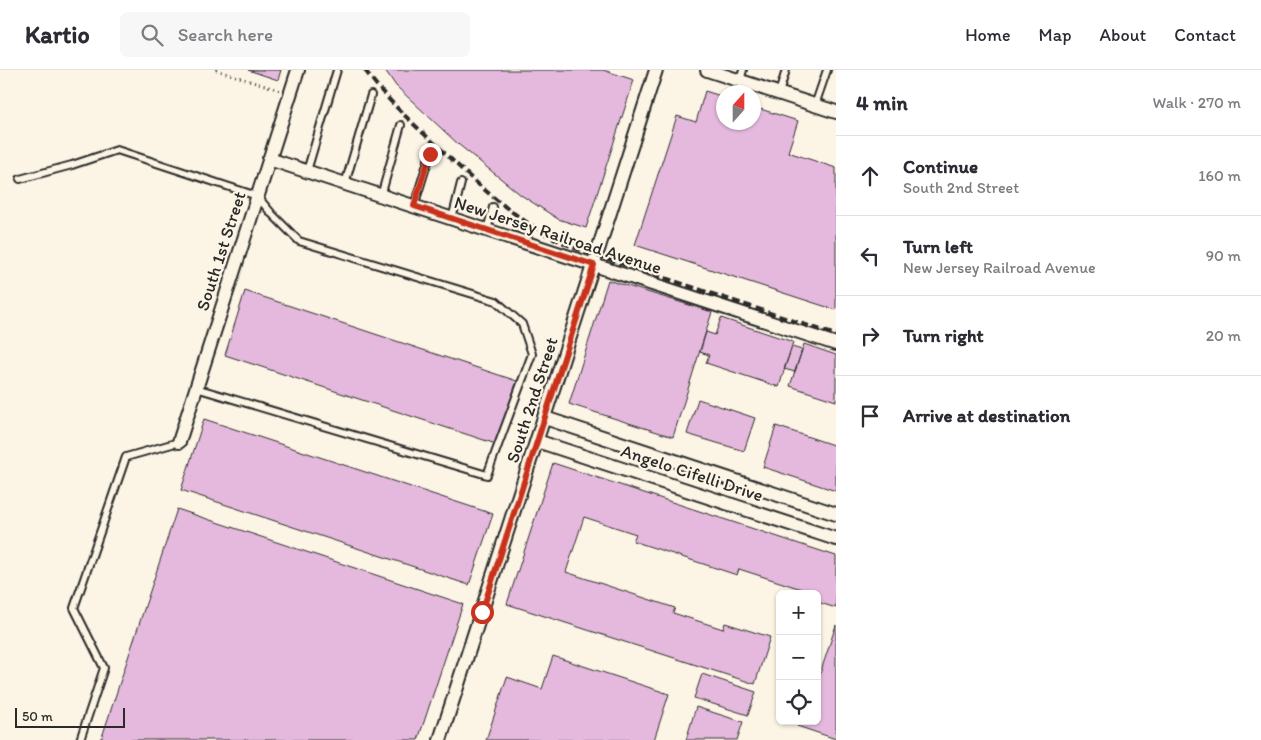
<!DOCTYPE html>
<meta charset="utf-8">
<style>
body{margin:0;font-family:Itim,sans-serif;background:#f7f7f7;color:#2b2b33}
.controls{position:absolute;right:15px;bottom:15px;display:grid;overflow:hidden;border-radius:8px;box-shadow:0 1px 4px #0004}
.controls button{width:45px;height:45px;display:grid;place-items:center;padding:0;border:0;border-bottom:1px solid #e1e1e2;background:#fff;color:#2b2b33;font:25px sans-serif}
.compass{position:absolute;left:716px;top:15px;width:45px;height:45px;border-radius:50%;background:#fff;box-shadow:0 1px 4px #0004;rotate:21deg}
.scale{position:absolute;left:15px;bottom:12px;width:110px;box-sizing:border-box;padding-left:5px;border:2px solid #2b2b2b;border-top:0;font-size:14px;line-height:18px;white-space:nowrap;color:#2b2b2b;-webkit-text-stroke:4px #fcf5e5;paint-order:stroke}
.stop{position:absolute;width:15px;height:15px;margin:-11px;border:4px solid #c8321e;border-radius:50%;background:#fff}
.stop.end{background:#c8321e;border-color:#fff;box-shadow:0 1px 5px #0008}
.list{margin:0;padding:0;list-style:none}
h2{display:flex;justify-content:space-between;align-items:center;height:65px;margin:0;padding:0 20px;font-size:21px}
h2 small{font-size:16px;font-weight:400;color:#7c7c81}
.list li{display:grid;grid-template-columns:32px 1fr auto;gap:15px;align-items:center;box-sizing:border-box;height:80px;padding:0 20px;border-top:1px solid #e1e1e2}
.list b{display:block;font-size:19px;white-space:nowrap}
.list p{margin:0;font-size:16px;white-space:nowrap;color:#7c7c81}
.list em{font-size:16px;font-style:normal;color:#7c7c81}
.icon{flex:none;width:28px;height:28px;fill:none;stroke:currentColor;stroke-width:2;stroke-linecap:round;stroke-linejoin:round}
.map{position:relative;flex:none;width:836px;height:670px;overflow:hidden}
header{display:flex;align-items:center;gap:30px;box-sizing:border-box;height:70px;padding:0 25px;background:#fff;border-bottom:1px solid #e1e1e2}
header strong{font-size:24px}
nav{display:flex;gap:28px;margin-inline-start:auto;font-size:18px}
.search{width:350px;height:45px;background:#f7f7f7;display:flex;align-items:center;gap:12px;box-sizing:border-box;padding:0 18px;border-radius:8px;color:#7c7c81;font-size:19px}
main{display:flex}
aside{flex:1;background:#fff}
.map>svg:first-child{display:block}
.building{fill:#e5b9de;stroke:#2b2b2b}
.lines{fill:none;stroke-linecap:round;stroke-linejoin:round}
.service-casing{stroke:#2b2b2b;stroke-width:10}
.minor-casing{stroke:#2b2b2b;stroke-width:16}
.path{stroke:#2b2b2b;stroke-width:2.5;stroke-dasharray:1 4;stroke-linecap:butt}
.service{stroke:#fcf5e5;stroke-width:6}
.minor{stroke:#fcf5e5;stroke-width:12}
.rail{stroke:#2b2b2b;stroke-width:4;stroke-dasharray:8 4;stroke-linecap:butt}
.route{stroke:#c8321e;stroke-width:6}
.labels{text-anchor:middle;stroke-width:4.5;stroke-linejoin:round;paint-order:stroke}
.street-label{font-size:18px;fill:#2b2b2b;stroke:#fcf5e5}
</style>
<header>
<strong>Kartio</strong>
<div class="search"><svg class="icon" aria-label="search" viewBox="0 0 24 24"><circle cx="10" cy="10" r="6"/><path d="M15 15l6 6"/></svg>Search here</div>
<nav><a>Home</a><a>Map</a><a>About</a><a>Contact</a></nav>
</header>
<main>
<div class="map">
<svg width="836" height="670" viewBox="0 0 836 670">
<rect width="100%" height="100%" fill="#fcf5e5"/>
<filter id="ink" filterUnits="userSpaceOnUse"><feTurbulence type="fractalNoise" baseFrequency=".02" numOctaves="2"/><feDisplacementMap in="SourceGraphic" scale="10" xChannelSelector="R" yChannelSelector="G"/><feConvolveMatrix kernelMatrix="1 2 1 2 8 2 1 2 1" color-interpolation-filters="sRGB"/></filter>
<g filter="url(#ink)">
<path class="building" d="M248,0h33l-3,10z
M385,0h218l31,10 -48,148 -28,-9 -37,-24 -63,-51 -62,-58z
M705,21l19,6v25h30v-15l44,14 -10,31 48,16v142l-201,-65 42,-129 19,6z
M608,210l104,32 -39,125 -104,-33z
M245,221l272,90 -21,63 -271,-89z
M721,248l72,24 -14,45 -73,-24 3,-8 -9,-3 6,-20 9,3z
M804,274l32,11v46l-46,-15z
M792,277l10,3 -7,22 -11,-3z
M698,329l57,19 -11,33 -57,-17z
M204,349l289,95 -24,71 -288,-95z
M776,356l60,20v45l-73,-24z
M553,393l283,93v52l-19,-6v-8l-78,-25 -2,6 -104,-34 3,-7 -52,-17 -18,55 109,36 -2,5 50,16 2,-6 45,14 -15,47 -248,-80z
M177,439l286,95 -45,136h-317z
M836,555v114l-39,-13 1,-5h19v-15l2,-6h-2v-17z
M553,586l116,38 -15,46h-168l21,-63 35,12z
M702,604l54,18 -8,23 -54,-17z
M696,637l47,15 -6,18h-51z"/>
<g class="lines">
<g class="service-casing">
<path id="service" d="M740,11l3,-11
M779,23l7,-23
M815,35l12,-35
M307,101l30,-101
M20,109l52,-14 45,-15 140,46 15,18 27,27 197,60 26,23 10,30 -45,121 -291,-87
M345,114l26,-89
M381,126l20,-71
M414,136l16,-52
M452,149l9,-36
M487,160l6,-23
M80,670l24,-72 -30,-60 52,-151 53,-15"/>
</g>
<g class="minor-casing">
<path id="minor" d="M707,0l129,42
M269,89l567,185
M545,348l291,96
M537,371l299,98
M179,372l119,-372
M440,670l216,-670"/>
</g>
<path class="path" d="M216,0l63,20"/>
<use href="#service" class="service"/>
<use href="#minor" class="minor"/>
<path class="rail" d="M365,0c19,27 44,50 69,73 43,41 88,85 144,106l258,86"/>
</g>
</g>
<g class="lines" filter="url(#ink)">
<path class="route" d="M430,84l-16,52 180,59 -112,347"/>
</g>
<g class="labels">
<g class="street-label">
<text transform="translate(558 165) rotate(18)" y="6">New Jersey Railroad Avenue</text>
<text transform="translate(221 181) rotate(-72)" y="6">South 1st Street</text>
<text transform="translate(532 330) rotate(-72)" y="6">South 2nd Street</text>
<text transform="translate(692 403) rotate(18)" y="6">Angelo Cifelli Drive</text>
</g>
</g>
</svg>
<div class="controls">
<button>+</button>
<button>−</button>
<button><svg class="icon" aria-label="locate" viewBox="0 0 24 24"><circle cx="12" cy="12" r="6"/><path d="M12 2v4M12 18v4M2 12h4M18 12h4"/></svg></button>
</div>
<svg class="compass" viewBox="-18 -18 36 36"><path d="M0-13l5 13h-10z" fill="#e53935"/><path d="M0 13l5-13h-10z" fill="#7c7c81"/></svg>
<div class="scale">50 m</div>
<div class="stop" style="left:482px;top:542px"></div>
<div class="stop end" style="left:430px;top:84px"></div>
</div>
<aside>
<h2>4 min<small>Walk · 270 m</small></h2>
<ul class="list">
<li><svg class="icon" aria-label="ahead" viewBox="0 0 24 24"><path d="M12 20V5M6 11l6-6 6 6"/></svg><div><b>Continue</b><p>South 2nd Street</p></div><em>160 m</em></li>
<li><svg class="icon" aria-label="left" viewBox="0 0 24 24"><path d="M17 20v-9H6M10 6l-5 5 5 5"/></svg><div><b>Turn left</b><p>New Jersey Railroad Avenue</p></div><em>90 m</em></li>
<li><svg class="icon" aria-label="right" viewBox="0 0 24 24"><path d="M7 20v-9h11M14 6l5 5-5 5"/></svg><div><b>Turn right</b></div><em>20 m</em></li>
<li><svg class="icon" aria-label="arrive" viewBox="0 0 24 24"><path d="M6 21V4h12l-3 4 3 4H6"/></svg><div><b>Arrive at destination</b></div></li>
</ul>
</aside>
</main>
